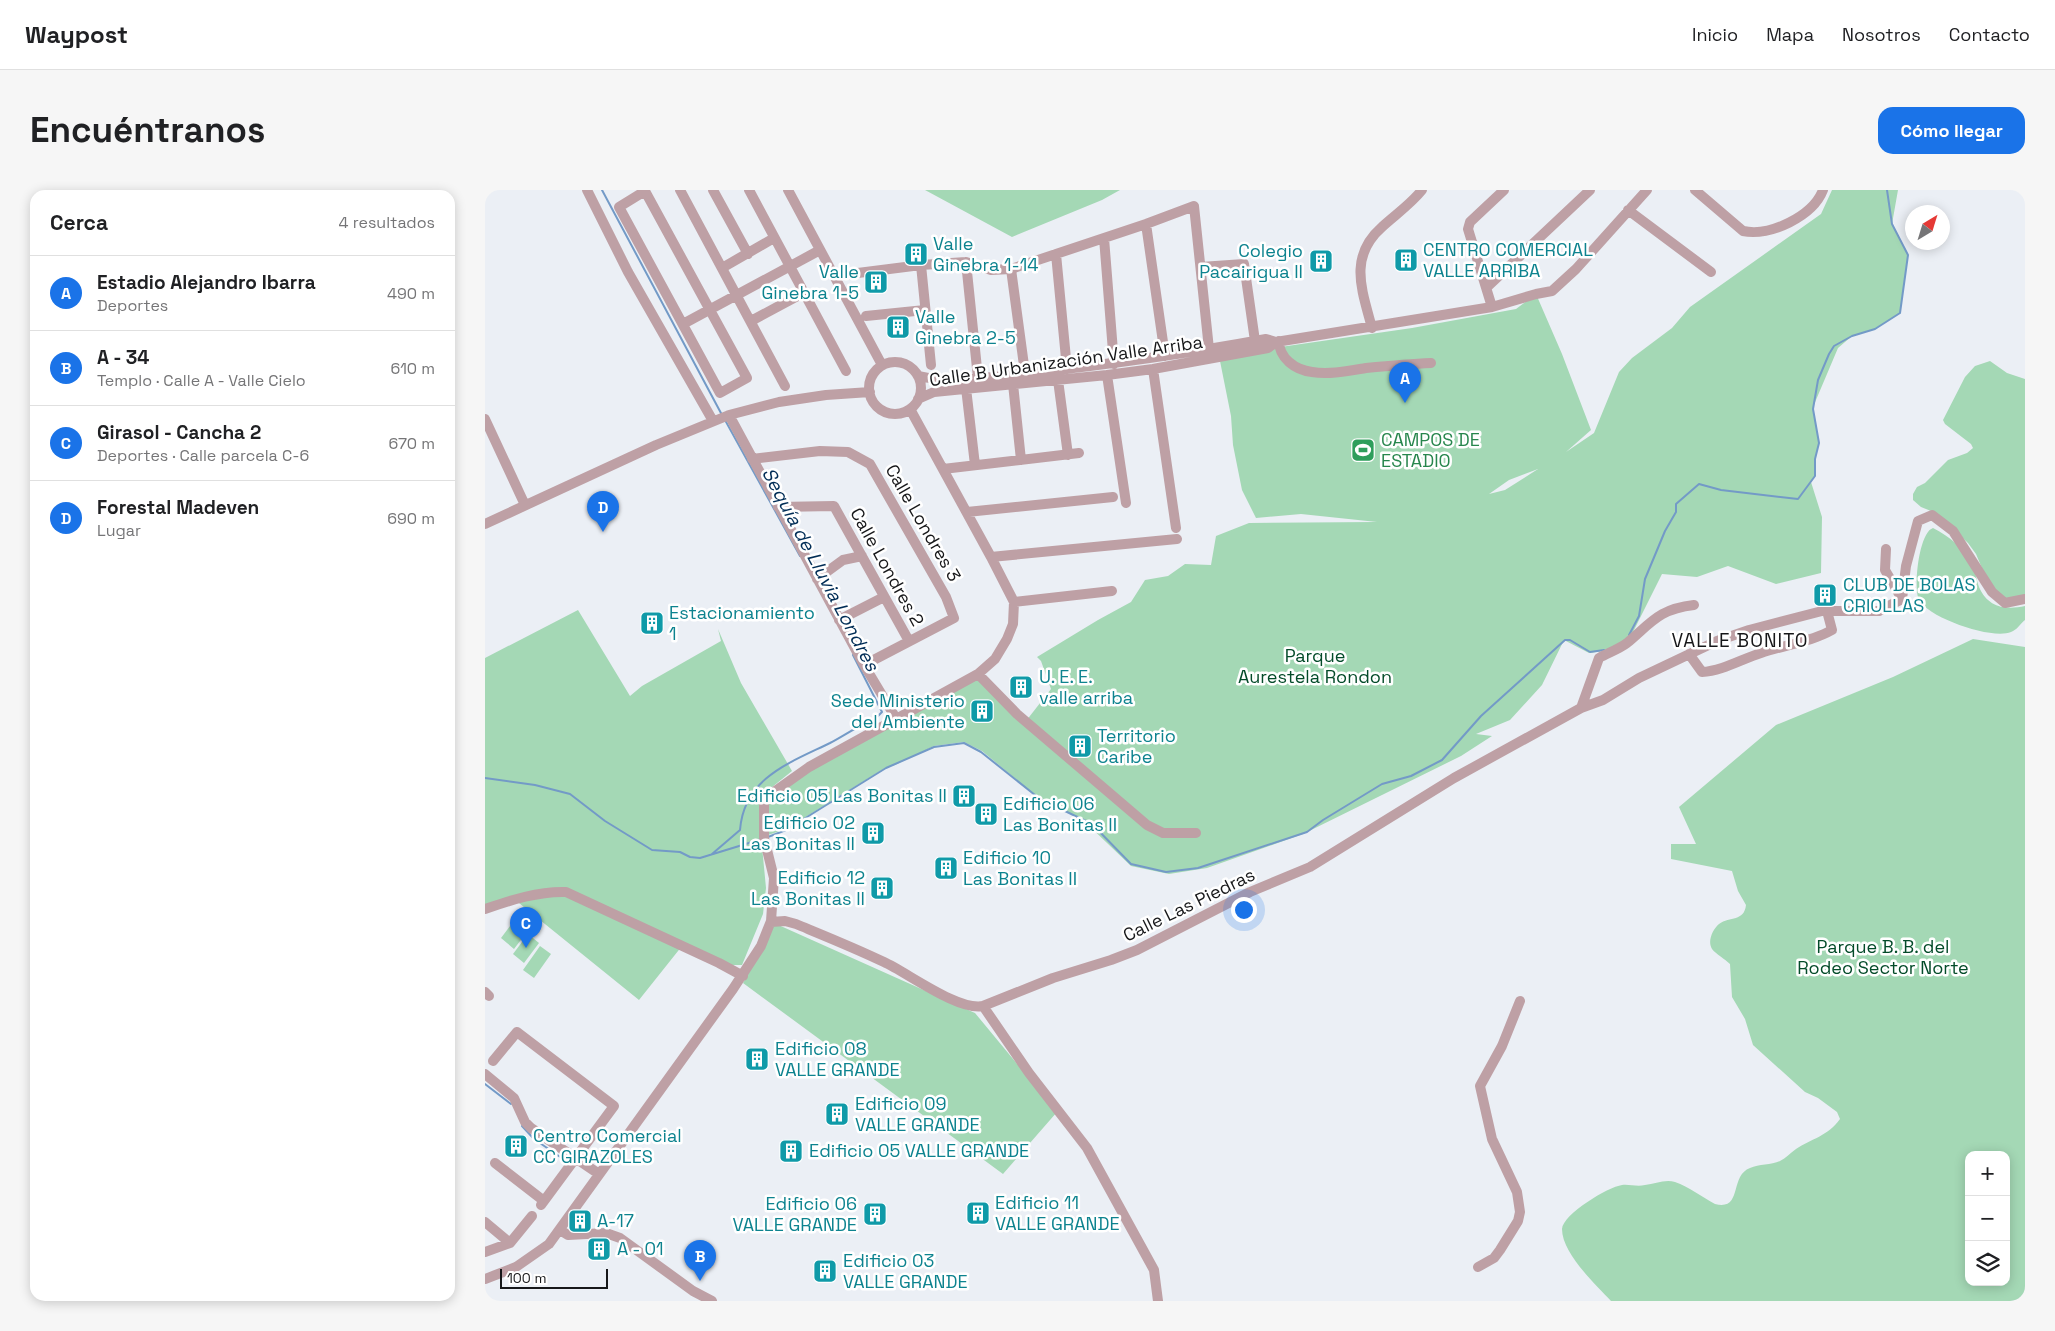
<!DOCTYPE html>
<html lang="es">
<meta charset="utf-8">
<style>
body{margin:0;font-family:"Space Grotesk",sans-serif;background:#f6f6f6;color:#202124}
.controls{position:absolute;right:15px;bottom:15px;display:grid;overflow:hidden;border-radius:10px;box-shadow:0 2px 12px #0003}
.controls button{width:45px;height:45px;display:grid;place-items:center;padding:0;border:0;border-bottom:1px solid #e0e0e0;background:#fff;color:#202124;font:25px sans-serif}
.compass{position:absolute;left:1420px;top:15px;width:45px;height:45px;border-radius:50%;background:#fff;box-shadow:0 2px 12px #0003;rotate:38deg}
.scale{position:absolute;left:15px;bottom:12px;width:108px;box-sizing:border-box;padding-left:5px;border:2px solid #161719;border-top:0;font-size:14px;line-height:18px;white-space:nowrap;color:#161719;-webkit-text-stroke:4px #fff;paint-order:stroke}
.you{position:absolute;left:758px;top:719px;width:18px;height:18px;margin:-12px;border:4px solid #fff;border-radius:50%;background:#1a73e8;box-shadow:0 0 0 8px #1a73e833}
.badge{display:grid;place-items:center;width:32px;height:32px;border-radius:50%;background:#1a73e8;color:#fff;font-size:16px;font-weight:700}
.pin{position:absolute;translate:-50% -41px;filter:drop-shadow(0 1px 2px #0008)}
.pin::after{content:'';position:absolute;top:26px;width:18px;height:15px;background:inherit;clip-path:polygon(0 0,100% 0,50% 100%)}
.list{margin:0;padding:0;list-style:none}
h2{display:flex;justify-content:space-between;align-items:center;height:65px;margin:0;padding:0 20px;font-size:21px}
h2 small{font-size:16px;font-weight:400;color:#757577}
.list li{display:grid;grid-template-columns:32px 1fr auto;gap:15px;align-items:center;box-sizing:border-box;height:75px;padding:0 20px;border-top:1px solid #e0e0e0}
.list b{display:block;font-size:19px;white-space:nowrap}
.list p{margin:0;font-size:16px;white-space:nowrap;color:#757577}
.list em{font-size:16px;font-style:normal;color:#757577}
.icon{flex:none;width:28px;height:28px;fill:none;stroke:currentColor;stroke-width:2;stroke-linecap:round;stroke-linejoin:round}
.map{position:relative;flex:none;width:1540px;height:1111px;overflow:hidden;border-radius:15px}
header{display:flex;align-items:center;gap:30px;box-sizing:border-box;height:70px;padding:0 25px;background:#fff;border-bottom:1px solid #e0e0e0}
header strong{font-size:24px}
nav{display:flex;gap:28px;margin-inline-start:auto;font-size:18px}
.intro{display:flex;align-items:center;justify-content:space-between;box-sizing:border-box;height:120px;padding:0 30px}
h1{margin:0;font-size:35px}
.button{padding:12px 22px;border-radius:15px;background:#1a73e8;color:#fff;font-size:18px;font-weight:700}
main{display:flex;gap:30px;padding:0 30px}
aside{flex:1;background:#fff;border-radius:15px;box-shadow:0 2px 12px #0003}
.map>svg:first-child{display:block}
.green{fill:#a4d8b5;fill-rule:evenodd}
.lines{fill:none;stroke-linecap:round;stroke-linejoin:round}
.stream{stroke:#739ac7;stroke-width:2}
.minor{stroke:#bea0a5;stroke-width:10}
.labels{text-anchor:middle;stroke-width:5;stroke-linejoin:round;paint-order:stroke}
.culture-label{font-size:18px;fill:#0d838f;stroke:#fff;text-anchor:start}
.street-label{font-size:18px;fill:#161719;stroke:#fff}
.leisure-label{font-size:18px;fill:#27864d;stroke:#fff;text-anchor:start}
.park-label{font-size:18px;fill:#034b29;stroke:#fff}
.water-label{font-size:19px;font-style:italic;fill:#012d56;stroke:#fff}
.neighbourhood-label{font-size:19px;letter-spacing:1px;fill:#161719;stroke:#fff}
</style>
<header>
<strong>Waypost</strong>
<nav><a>Inicio</a><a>Mapa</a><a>Nosotros</a><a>Contacto</a></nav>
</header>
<div class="intro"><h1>Encuéntranos</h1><a class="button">Cómo llegar</a></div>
<main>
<aside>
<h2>Cerca<small>4 resultados</small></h2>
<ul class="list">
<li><span class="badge">A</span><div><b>Estadio Alejandro Ibarra</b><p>Deportes</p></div><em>490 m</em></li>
<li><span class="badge">B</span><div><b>A - 34</b><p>Templo · Calle A - Valle Cielo</p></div><em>610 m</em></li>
<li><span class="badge">C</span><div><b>Girasol - Cancha 2</b><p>Deportes · Calle parcela C-6</p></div><em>670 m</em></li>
<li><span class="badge">D</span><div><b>Forestal Madeven</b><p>Lugar</p></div><em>690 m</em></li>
</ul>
</aside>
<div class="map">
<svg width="1540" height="1111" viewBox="0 0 1540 1111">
<rect width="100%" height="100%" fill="#ebeff5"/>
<path class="green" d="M440,0h195l-18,10 -90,37z
M1347,0h66l-6,34 16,31 -8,58 -25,16 -23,7 -14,12 -25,59 6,36 -4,16v17l-4,6 11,35 -1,56 -45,11 -48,-18 -31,11 -35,-3 -31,62 -20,14 -22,3 -25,-13 -22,45 -32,35 -34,14 16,2 -31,20 -158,78 -96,34 -38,6 -38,-8 -49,-47 -42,-20 -58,-48 -18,-9 -30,4 -39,19 -10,3 -99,61 -21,7v-34l27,-21 186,-103 48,43 25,-32 -10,-28 -4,-4 61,-37 33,-18 14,-22 23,-4 17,-12 26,1 5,-29 33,-13 128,-1 -76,-8 -45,4 -14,-28 -9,-45 -2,-29 -12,-60 193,-28 104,-19 20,-15 26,60 29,76 -25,22 28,-19 25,-61 13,-14 40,-30 18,-21 131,-93zM1053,279l-33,21 -16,4 20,-14z
M1505,171l17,12 18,6v218l-19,2 -14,-7 -16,-38 -8,-11 -32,-30 -15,-6 -8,-7v-6l4,-7 8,-4 23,-23 19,-7 6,-5 -2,-4 -26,-20 -2,-4 22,-43 10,-11z
M1448,338c16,8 32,21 40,37 3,7 3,15 6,22 9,21 27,23 46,19v14c-5,4 -8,10 -14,12 -19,8 -82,-14 -92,-32 -6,-12 0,-68 14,-72z
M93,420l52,86 12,-10 79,-45 -3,-12 23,54 51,88 -26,21 -6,8 1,36 5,52 -3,26 -21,51h-17l-43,-19 -43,54 -125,-101 -29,10v-251z
M1488,449l52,8v654h-414c-16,-17 -49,-48 -49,-72 1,-15 46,-42 60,-44 7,-1 15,2 23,0 10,-1 20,-6 30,-3 14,5 27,15 40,22 28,7 14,-28 35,-36 9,-4 21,-3 30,-7 6,-3 10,-8 16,-12 15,-10 32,-13 44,-30l-3,-7 -19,-14 -13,-6 -52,-47 -8,-26 -13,-22 -2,-33c-5,-5 -14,-10 -18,-15 -5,-8 1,-20 7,-25 11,-8 25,-2 27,-19l-8,-14 -6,-20 -61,-12v-15h25l-17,-37 97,-82 117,-48zM1484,965h37v127h-37z
M34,724l14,10 -19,25 -13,-11z
M289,733l201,90 82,99 -54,62 -260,-191z
M43,744l11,9 -15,20 -11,-9z
M55,756l11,8 -17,24 -11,-8z"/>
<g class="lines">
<path class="stream" d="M117,0l120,225
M240,230l75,136
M1144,445l10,-19 6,-37 20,-48 11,-19v-8l23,-20 22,6 77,9 17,-23v-17l4,-16 -6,-34 5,-29 11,-26 5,-8 18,-10 23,-7 25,-16 8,-58 -16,-31 -5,-34
M0,588l50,7 35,9 35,27 47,29 28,2 10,5 10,1 62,-19
M283,647l18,-7 100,-62 48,-21 30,-4 17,9 59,47 52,25 39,40 35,8 32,-4 109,-36 16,-12 59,-36 29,-8 31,-16 39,-44 84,-76h5l20,12 14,-2
M227,664l28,-24c4,-52 49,-67 90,-87 15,-8 29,-18 44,-23l8,-8 -29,-57
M0,894l26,20
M37,936l12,13 35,24"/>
<path class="minor" d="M102,0l41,82 85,149
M195,0l105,196
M228,0l35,64
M264,0l97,181
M303,0l94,175
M1210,0l48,41c27,6 70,-15 80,-41
M160,1l102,187 -27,15 -101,-186z
M1143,20l83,62
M661,34l19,132
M619,48l10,126
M571,64l11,115
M481,72l12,116
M436,75l10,100
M716,77l43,-3 11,77
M237,78l52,-30
M526,79l14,104
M349,86l87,-11 45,-3 25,8 20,-1 135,-45 48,-18 15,143
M1002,97l103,-97
M1007,117l-24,-78 2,-7 34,-32
M381,126l59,-6
M266,131l52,-28
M198,134l137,-74
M887,138c-10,-38 -24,-71 10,-101 13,-12 29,-23 40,-37
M794,151c0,17 16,29 33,31 17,3 36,-1 54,-4 21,-2 43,-4 65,-5
M384 198a26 26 0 1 1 52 0a26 26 0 1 1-52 0Z
M668,179l23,159
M622,185l19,128
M434,186c33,8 69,1 102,-2 83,-9 164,-20 245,-35l10,3 216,-35 44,-13 16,-3 24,-22 71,-79
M573,190l10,75
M528,194l8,76
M481,198l9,77
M433,209l16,-7 173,-17 46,-6 115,-21 8,-6
M244,225l135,250 33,55
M0,229l40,86
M267,269l68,-8 28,1 22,12 76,133 8,21 -90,47
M458,279l136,-16
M293,317l56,-1 75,135
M482,322l146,-15
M0,334l171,-79 73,-30 50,-13 47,-7 44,-3
M1401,359l-1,21 17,29
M506,367l186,-18
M332,389l26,-19 19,-4
M1417,409l4,-33 12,-45 14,-6 21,16 39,61 13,11 20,-4
M529,412l98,-11
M354,430l45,-23
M1204,464l13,18c20,-1 40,-13 59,-19 23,-8 50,-11 71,-23l-5,-19
M493,484l39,40 130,111 16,8h33
M1096,518l18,-50c9,-5 20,-9 28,-15 25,-21 32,-34 67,-38
M0,719c26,-9 54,-18 81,-17l153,71 24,13
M286,732l14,-1 11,3c29,12 59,24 88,38 24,11 74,49 99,44l70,-28 58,-18 26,-10 113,-58 60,-25 144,-89 127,-70 22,-8 36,-22 78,-37 32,-11 73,-19h57l23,-12
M0,802l4,4
M498,816l46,67 58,75 67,122 4,31
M8,871l24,-29 97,74 -73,99
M0,884l29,24 11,24 6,6 68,46
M10,973l49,38
M0,1032l25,21
M75,1040l8,5 38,-2 14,5 73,53 19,10
M0,1062l25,-9 22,-27
M993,1077l16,-9 6,-8 18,-29 2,-9 -3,-20 -25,-53 -12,-53 22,-40 18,-45
M0,1089l31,-12 33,-23 184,-255 28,-43 10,-25 3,-43 -10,-40v-36l7,-8 38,-27 169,-93 17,-15 12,-20 6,-15 1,-22 -23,-45 -81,-148"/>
</g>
<defs>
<g id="building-square" transform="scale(1.25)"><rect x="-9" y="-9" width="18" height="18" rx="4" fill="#0f9aa8" stroke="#fff"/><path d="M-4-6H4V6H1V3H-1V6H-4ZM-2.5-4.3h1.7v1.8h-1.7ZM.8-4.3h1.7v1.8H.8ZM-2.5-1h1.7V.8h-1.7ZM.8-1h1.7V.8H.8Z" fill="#fff"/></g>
<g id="stadium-square" transform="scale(1.25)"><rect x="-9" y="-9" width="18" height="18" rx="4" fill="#2e9e5b" stroke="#fff"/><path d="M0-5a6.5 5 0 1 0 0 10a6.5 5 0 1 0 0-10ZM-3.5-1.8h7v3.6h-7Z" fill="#fff"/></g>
</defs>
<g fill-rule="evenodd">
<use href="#building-square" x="431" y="64"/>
<use href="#building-square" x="921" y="70"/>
<use href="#building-square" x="836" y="71"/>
<use href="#building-square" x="391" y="92"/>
<use href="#building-square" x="413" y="137"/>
<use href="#stadium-square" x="878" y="260"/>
<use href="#building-square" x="1340" y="405"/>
<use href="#building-square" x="167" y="433"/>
<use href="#building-square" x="536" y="497"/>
<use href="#building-square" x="497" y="521"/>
<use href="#building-square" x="595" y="556"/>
<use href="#building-square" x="479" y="606"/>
<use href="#building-square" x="501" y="624"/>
<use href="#building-square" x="388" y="643"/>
<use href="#building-square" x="461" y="678"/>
<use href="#building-square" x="397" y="698"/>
<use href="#building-square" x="272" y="869"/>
<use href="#building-square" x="352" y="924"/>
<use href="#building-square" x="31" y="956"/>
<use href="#building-square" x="306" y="961"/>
<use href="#building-square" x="493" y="1023"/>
<use href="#building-square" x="390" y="1024"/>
<use href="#building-square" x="95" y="1031"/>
<use href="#building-square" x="114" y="1059"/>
<use href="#building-square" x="340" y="1081"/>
</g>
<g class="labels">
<g class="culture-label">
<text x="448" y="60">Valle<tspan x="448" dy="21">Ginebra 1-14</tspan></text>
<text x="938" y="66">CENTRO COMERCIAL<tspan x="938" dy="21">VALLE ARRIBA</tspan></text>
<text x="818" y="67" text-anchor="end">Colegio<tspan x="818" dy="21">Pacairigua II</tspan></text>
<text x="374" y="88" text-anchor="end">Valle<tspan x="374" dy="21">Ginebra 1-5</tspan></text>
<text x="430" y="133">Valle<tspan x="430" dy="21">Ginebra 2-5</tspan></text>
<text x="1358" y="401">CLUB DE BOLAS<tspan x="1358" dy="21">CRIOLLAS</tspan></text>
<text x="184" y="429">Estacionamiento<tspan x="184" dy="21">1</tspan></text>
<text x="554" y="493">U. E. E.<tspan x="554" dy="21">valle arriba</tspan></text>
<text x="480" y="517" text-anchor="end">Sede Ministerio<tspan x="480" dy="21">del Ambiente</tspan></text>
<text x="612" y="552">Territorio<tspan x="612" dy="21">Caribe</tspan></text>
<text x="462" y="612" text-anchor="end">Edificio 05 Las Bonitas II</text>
<text x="518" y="620">Edificio 06<tspan x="518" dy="21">Las Bonitas II</tspan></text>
<text x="370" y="639" text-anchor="end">Edificio 02<tspan x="370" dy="21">Las Bonitas II</tspan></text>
<text x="478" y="674">Edificio 10<tspan x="478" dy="21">Las Bonitas II</tspan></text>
<text x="380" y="694" text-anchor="end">Edificio 12<tspan x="380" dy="21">Las Bonitas II</tspan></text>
<text x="290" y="865">Edificio 08<tspan x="290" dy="21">VALLE GRANDE</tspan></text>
<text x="370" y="920">Edificio 09<tspan x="370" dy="21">VALLE GRANDE</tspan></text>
<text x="48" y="952">Centro Comercial<tspan x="48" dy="21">CC GIRAZOLES</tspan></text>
<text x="324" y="967">Edificio 05 VALLE GRANDE</text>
<text x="510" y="1019">Edificio 11<tspan x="510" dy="21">VALLE GRANDE</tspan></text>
<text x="372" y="1020" text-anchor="end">Edificio 06<tspan x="372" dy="21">VALLE GRANDE</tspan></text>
<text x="112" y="1037">A-17</text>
<text x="132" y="1065">A - 01</text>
<text x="358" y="1077">Edificio 03<tspan x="358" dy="21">VALLE GRANDE</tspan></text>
</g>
<g class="street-label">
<text transform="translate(581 171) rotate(-8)" y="6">Calle B Urbanización Valle Arriba</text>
<text transform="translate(438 333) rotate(60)" y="6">Calle Londres 3</text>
<text transform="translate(402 377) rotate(61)" y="6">Calle Londres 2</text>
<text transform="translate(704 715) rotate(-26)" y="6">Calle Las Piedras</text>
</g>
<g class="leisure-label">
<text x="896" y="256">CAMPOS DE<tspan x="896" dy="21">ESTADIO</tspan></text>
</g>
<g class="park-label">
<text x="830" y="472">Parque<tspan x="830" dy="21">Aurestela Rondon</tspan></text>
<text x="1398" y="763">Parque B. B. del<tspan x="1398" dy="21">Rodeo Sector Norte</tspan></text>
</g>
<g class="water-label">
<text transform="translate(336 379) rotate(62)" y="7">Sequía de Lluvia Londres</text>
</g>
<g class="neighbourhood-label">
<text x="1255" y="457">VALLE BONITO</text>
</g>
</g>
</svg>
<div class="controls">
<button>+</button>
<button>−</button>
<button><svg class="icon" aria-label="layers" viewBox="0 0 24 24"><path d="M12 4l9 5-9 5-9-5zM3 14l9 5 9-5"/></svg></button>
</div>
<svg class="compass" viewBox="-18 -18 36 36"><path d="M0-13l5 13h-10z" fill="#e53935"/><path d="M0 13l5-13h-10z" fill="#757577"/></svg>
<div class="scale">100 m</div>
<div class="you"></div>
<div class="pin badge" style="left:920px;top:213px">A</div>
<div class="pin badge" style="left:215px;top:1091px">B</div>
<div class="pin badge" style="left:41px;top:758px">C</div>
<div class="pin badge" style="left:118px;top:342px">D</div>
</div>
</main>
